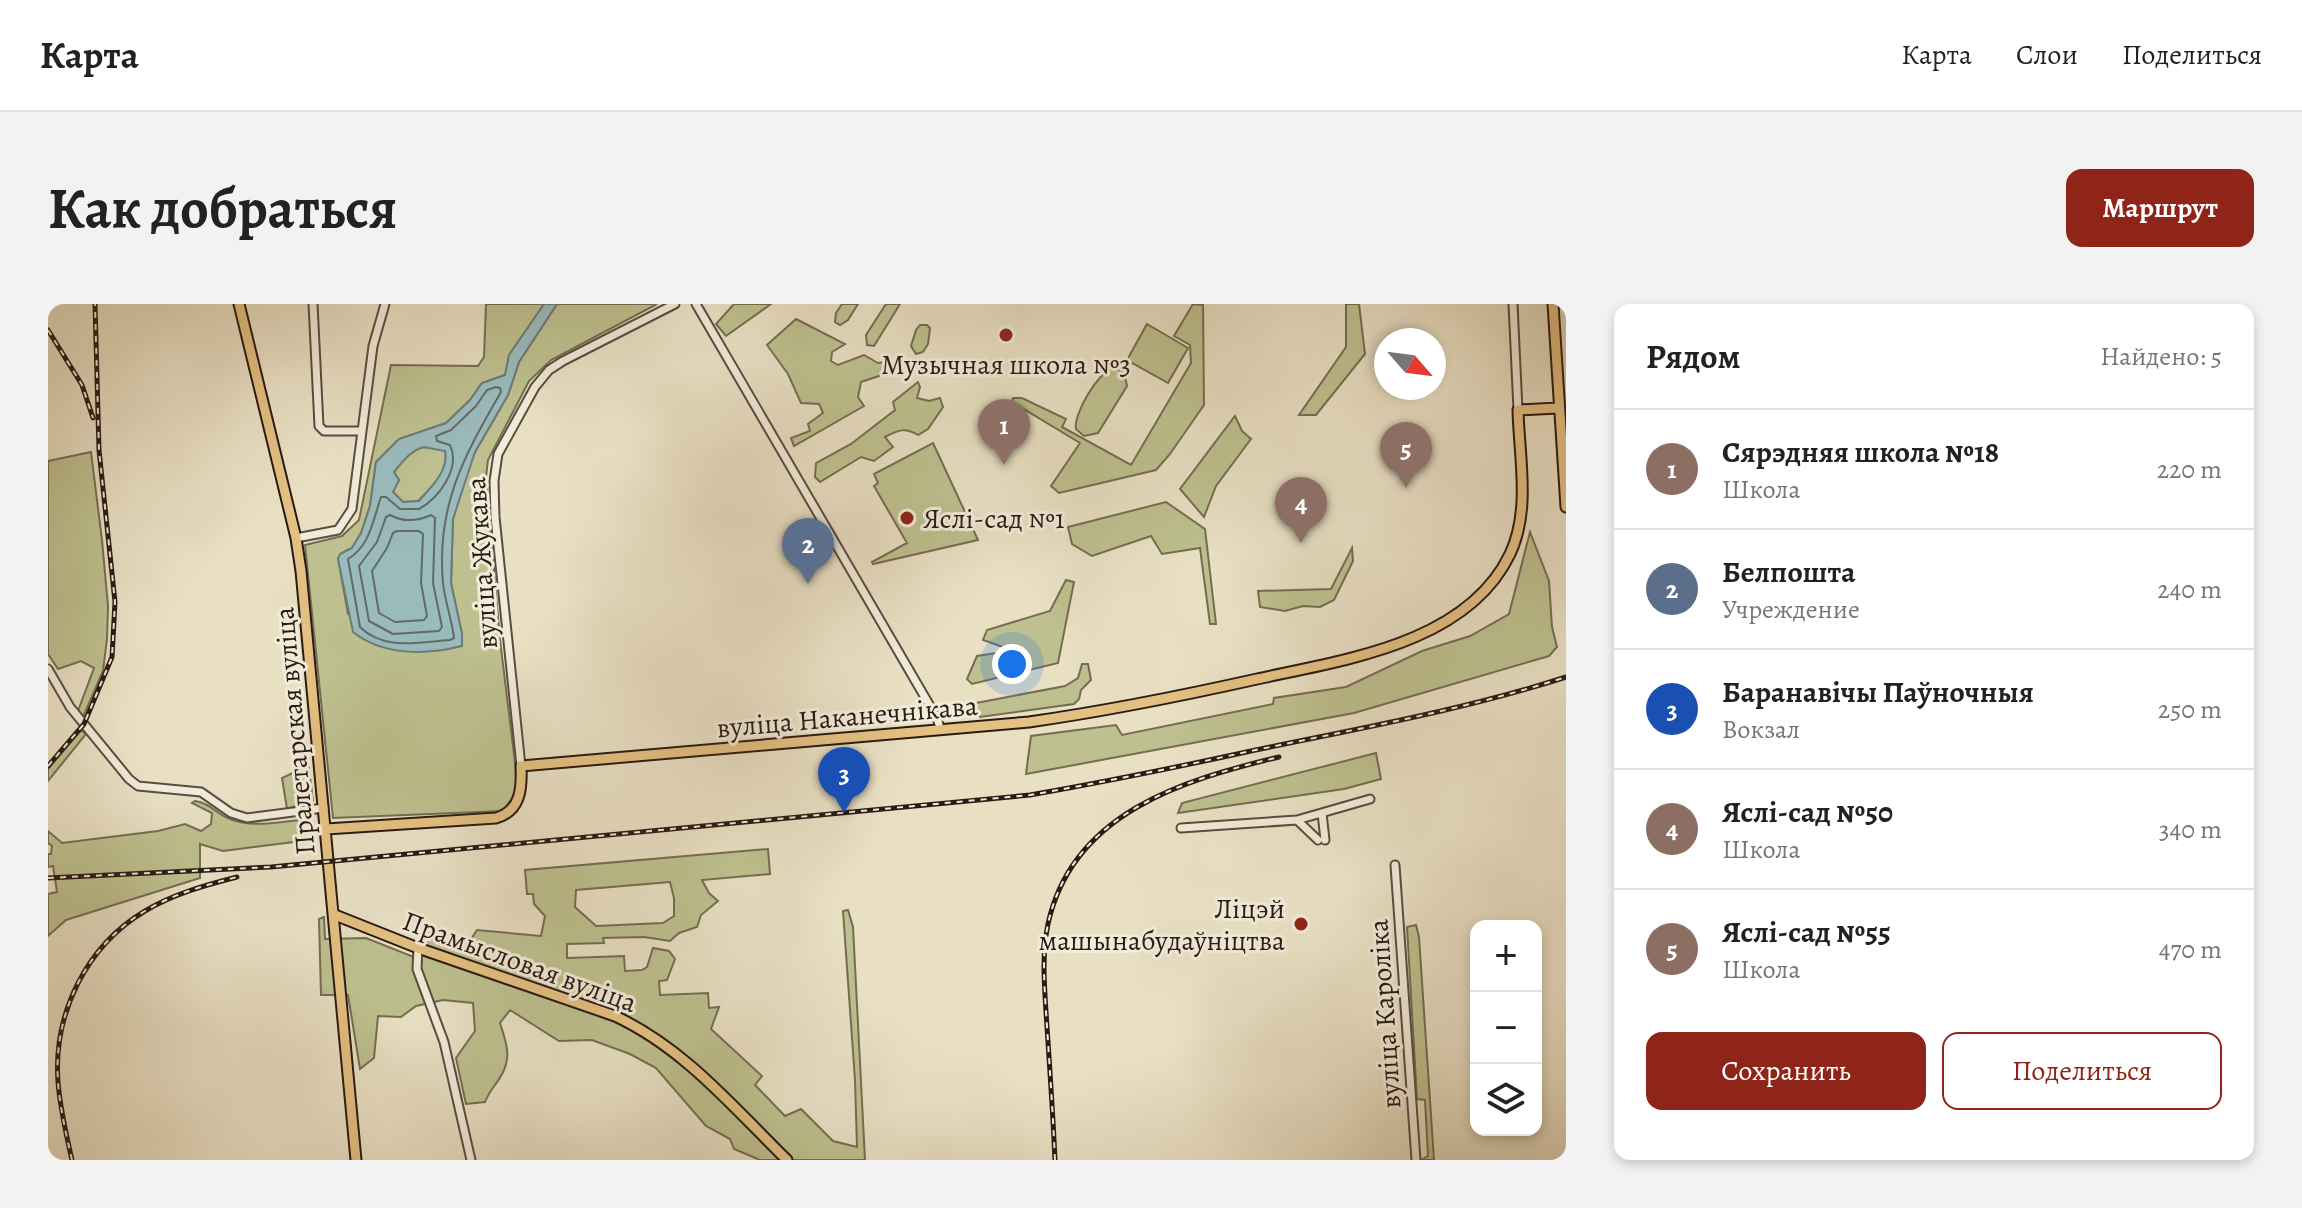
<!DOCTYPE html>
<html lang="ru">
<meta charset="utf-8">
<style>
body{margin:0;font-family:Alegreya,serif;background:#f2f2f2;color:#222}
.controls{position:absolute;right:24px;bottom:24px;display:grid;overflow:hidden;border-radius:16px;box-shadow:0 4px 12px #0003}
.controls button{width:72px;height:72px;display:grid;place-items:center;padding:0;border:0;border-bottom:2px solid #e0e0e0;background:#fff;color:#222;font:40px sans-serif}
.compass{position:absolute;left:1326px;top:24px;width:72px;height:72px;border-radius:50%;background:#fff;box-shadow:0 4px 12px #0003;rotate:118deg}
.you{position:absolute;left:964px;top:360px;width:28px;height:28px;margin:-20px;border:6px solid #fff;border-radius:50%;background:#1a73e8;box-shadow:0 0 0 12px #1a73e833}
.badge{display:grid;place-items:center;width:52px;height:52px;border-radius:50%;background:#8f2418;color:#fff;font-size:26px;font-weight:700}
.pin{position:absolute;translate:-50% -66px;filter:drop-shadow(0 2px 4px #0008)}
.pin::after{content:'';position:absolute;top:42px;width:28px;height:24px;background:inherit;clip-path:polygon(0 0,100% 0,50% 100%)}
.list{margin:0;padding:0;list-style:none}
h2{display:flex;justify-content:space-between;align-items:center;height:104px;margin:0;padding:0 32px;font-size:34px}
h2 small{font-size:26px;font-weight:400;color:#767676}
.list li{display:grid;grid-template-columns:52px 1fr auto;gap:24px;align-items:center;box-sizing:border-box;height:120px;padding:0 32px;border-top:2px solid #e0e0e0}
.list b{display:block;font-size:30px;white-space:nowrap}
.list p{margin:0;font-size:26px;white-space:nowrap;color:#767676}
.list em{font-size:26px;font-style:normal;color:#767676}
.actions{display:flex;gap:16px;padding:24px 32px}
.actions a{flex:1;padding:18px 0;border:2px solid #8f2418;border-radius:16px;text-align:center;font-size:28px;color:#8f2418}
.actions .main{background:#8f2418;color:#fff}
.icon{flex:none;width:44px;height:44px;fill:none;stroke:currentColor;stroke-width:2;stroke-linecap:round;stroke-linejoin:round}
.map{position:relative;flex:none;width:1518px;height:856px;overflow:hidden;border-radius:16px}
header{display:flex;align-items:center;gap:48px;box-sizing:border-box;height:112px;padding:0 40px;background:#fff;border-bottom:2px solid #e0e0e0}
header strong{font-size:38px}
nav{display:flex;gap:44px;margin-inline-start:auto;font-size:28px}
.intro{display:flex;align-items:center;justify-content:space-between;box-sizing:border-box;height:192px;padding:0 48px}
h1{margin:0;font-size:56px}
.button{padding:20px 36px;border-radius:16px;background:#8f2418;color:#fff;font-size:28px;font-weight:700}
main{display:flex;gap:48px;padding:0 48px}
aside{flex:1;background:#fff;border-radius:16px;box-shadow:0 4px 12px #0003}
.map>svg:first-child{display:block}
.green{fill:#bec08f;stroke:#746d52;stroke-width:2;fill-rule:evenodd}
.water{fill:#9abbbc;stroke:#6d7b79;stroke-width:2;fill-rule:evenodd}
.lines{fill:none;stroke-linecap:round;stroke-linejoin:round}
.shore{stroke:#626a68;stroke-width:2}
.minor-casing{stroke:#5a4c40;stroke-width:11}
.major-casing{stroke:#2a1a14;stroke-width:13}
.minor{stroke:#f1ebd9;stroke-width:7}
.major{stroke:#e4c082;stroke-width:9}
.rail-casing{stroke:#2a1a14;stroke-width:5}
.rail{stroke:#f1ebd9;stroke-width:2;stroke-dasharray:6;stroke-linecap:butt}
.poi-dot{fill:#8f2418;stroke:#f1ebd9;stroke-width:3}
.labels{text-anchor:middle;stroke-width:6;stroke-linejoin:round;paint-order:stroke}
.poi-label{font-size:28px;fill:#2a1a14;stroke:#f1ebd9}
.street-label{font-size:28px;fill:#2a1a14;stroke:#f1ebd9}
</style>
<header>
<strong>Карта</strong>
<nav><a>Карта</a><a>Слои</a><a>Поделиться</a></nav>
</header>
<div class="intro"><h1>Как добраться</h1><a class="button">Маршрут</a></div>
<main>
<div class="map">
<svg width="1518" height="856" viewBox="0 0 1518 856">
<rect width="100%" height="100%" fill="#e9e0c4"/>
<filter id="stains"><feTurbulence type="fractalNoise" baseFrequency=".0025" numOctaves="4"/><feColorMatrix values="0 0 0 0 .2 0 0 0 0 .09 0 0 0 0 .02 0 0 0 .5 -.17"/></filter>
<radialGradient id="worn" r=".72"><stop offset=".6" stop-color="#630" stop-opacity="0"/><stop offset="1" stop-color="#630" stop-opacity=".3"/></radialGradient>
<path class="green" d="M438,0h58l-34,51 -5,20 -23,8 -12,17 -24,23 -47,16 -23,23 -6,44 -9,27 -9,15 -7,3 -7,7 10,56 114,20 -11,-51 2,-64 11,-39 11,-28 33,-57 11,-33 38,-58h100l-106,56 -22,21 -41,79 -2,17 14,163 17,139 -2,15 -12,17 -170,7 -28,-273 37,-9 17,-16 32,-155 87,1 6,-9z
M686,0h37l-45,32 -10,-12z
M794,0h16l-10,16 -8,5 -5,-3 1,-9z
M838,0h14l-26,42 -7,-1 -1,-10z
M1145,0l10,1 1,100 -34,49 -14,16 -97,23 -8,-7 29,-43 -68,-41 1,-4h9l44,21 -4,8 69,38 60,-102 -1,-18 -16,-9z
M1298,0h13l6,50 -49,61h-17l47,-68z
M748,15l49,25 -13,8 -1,9 7,4 26,-10 14,8 13,-2 2,3 -14,12 -18,6 -3,15 6,9 -70,40 -3,-8 19,-7 -2,-7 15,-11 -4,-9 -18,-1 -13,-29 -21,-29z
M1099,20l41,24 -20,35 -41,-23z
M872,21h7l3,3 -2,16 -5,8 -7,2 -5,-8 5,-16z
M1066,63l10,5 3,14 -29,47 -14,3 -8,-7c-3,-15 23,-58 38,-62z
M870,78l2,5 -3,11 12,3 11,-3 3,9 -15,22 -10,6c-13,-8 -20,-5 -33,2l8,10 -19,14 -13,-4 -41,25 -5,-5 1,-14 35,-19 44,-34 -2,-8z
M1187,112l7,15 9,8 -35,47 -12,31 -24,-28z
M885,139l45,97 -105,24 -1,-2 35,-19 -33,-57 4,-3 -4,-9z
M376,143l21,3c5,21 -14,38 -27,51l-15,1 -10,-10 6,-12 -5,-8c8,-11 17,-22 30,-25z
M43,148l11,88 6,66 -1,33 -4,32 -20,46 -5,-6 16,-43 -13,-7 -23,8 -10,-15v-193z
M1118,198l39,27 11,95h-6l-10,-76 -38,6 -11,-18 -59,20 -20,-12 -4,-17z
M1482,228l19,49 3,46 5,20 -8,9 -195,57 -328,61 5,-38 85,-11 6,10 151,-31 1,-6 72,-11 76,-36 48,-15 39,-22z
M1304,244l1,13 -19,39 -14,7 -17,-1 -18,5 -25,-4 -2,-16 73,-2z
M1018,276l8,2 -16,81 -86,21 -5,-5 10,-23 26,-4v-5l-20,-7 4,-10 63,-19z
M1034,360h6l3,16 -10,10 -2,9 -5,5 -94,13 -9,-13 94,-18 13,-8z
M33,426l5,4 -38,47v-12z
M1328,449l5,26 -37,10 -166,24 4,-10z
M260,458l5,38 -26,9 -5,-31 17,-8z
M147,497c15,2 22,13 35,18 22,9 48,3 71,1v18l-7,4 -71,9 -23,-7v34l-134,42 -18,16v-42l9,-2 -4,-26 -5,1v-13h3l1,-8 -4,-3v-12l14,12 96,-12 27,-7 16,7 10,-7 1,-11 -20,-10z
M720,545l2,25 -68,6 7,13 9,8 -17,14 -4,12 -18,6 -9,8 -26,-4 -41,1 1,5 -37,1v14l57,-2 1,15 17,-1 5,-3 6,-19 16,3 6,8 -8,21 -8,1 1,14 48,-2 1,15 10,-1 -8,22 51,47 -7,9 30,31 16,-7 32,32 24,6 -2,-67 -12,-169 5,-1 5,17 12,233h-105l-26,-11 -4,-10 -24,-13 -50,-58 -26,-14 -38,-14 -33,1 -49,-31 -10,13c6,19 12,33 2,51 -5,10 -13,17 -17,28l-19,2 -10,-46 19,-27 -2,-28 -30,-3 -27,6 -15,11 -23,-1 -4,42 -14,11 -12,-74h-27l-2,-76 5,-2 1,22 41,-1 55,22 6,-27 41,11 9,-14 64,6 4,-20 -11,-12 -1,-10h-6l-2,-24zM622,578l4,16v18l-11,7 -67,3 -21,-19 1,-17z
M1368,621l3,12 15,223h-13l7,-4 -3,-56 -8,-1 -10,-172z"/>
<path class="water" d="M496,0h13l-38,58 -11,33 -33,57 -22,67 -2,64 11,51v12c-36,9 -79,10 -109,-14l-15,-73 2,-5 12,-6 9,-15 9,-27 6,-44 23,-23 47,-16 24,-23 12,-17 23,-8 4,-20zM376,143l21,4c4,20 -14,36 -26,50l-16,1 -10,-10 6,-12 -5,-8c8,-10 17,-22 30,-25z"/>
<g class="lines">
<path class="shore" d="M448,83l4,1 1,4c-37,64 -65,114 -58,191 2,19 9,37 11,55l-4,2c-31,2 -66,11 -90,-13l-12,-68c22,-13 25,-39 33,-62h5l14,12h19c20,-11 42,-41 31,-64l-13,-4 -1,-5 15,-6 25,-24 11,-16z
M342,211c13,7 28,6 41,0l4,3 -2,65 9,44 -3,4 -46,3 -24,-13 -10,-55 18,-24 9,-25z
M349,227h22l4,3 -2,49 6,33 -3,4 -29,2 -16,-9 -7,-42 15,-23 6,-15z"/>
<g class="minor-casing">
<path id="minor" d="M265,0l6,122 5,5h37
M648,0l241,414 3,10
M1465,0l5,106
M248,234l42,-8 14,-21 21,-163 12,-42
M0,365l22,38 59,72 9,7 63,6 30,21 16,5 77,-10
M473,462l-26,-249 -1,-36 4,-27 37,-67 14,-17 14,-9 112,-57
M1274,509l3,27
M1249,516l73,-21
M1133,524l116,-8 21,20
M1347,561l21,295
M370,644l-1,21 27,73 27,118"/>
</g>
<g class="major-casing">
<path id="major" d="M191,0l57,234 5,33 55,589
M1505,0l13,203
M278,525l170,-11c25,-7 26,-30 25,-52l508,-44c77,-11 152,-26 228,-43 86,-19 210,-35 253,-125 21,-44 9,-98 8,-144l40,-2
M287,611l83,33 197,68c69,32 118,91 172,144"/>
</g>
<use href="#minor" class="minor"/>
<use href="#major" class="major"/>
<g class="rail-casing">
<path id="rail" d="M0,26l34,55 11,33
M0,462l36,-42 28,-67 3,-55 -16,-152 -4,-146
M0,574l223,-11 759,-72c74,-13 148,-28 221,-44 105,-22 213,-41 315,-74
M24,856c-6,-26 -12,-52 -14,-78 -5,-68 28,-136 87,-171 28,-17 61,-26 92,-34
M1007,856c-2,-44 -5,-89 -8,-133 -2,-34 -6,-70 1,-103 24,-111 135,-144 231,-167"/>
</g>
<use href="#rail" class="rail"/>
</g>
<g class="poi-dot">
<circle cx="958" cy="31" r="8"/>
<circle cx="859" cy="214" r="8"/>
<circle cx="1253" cy="620" r="8"/>
</g>
<g class="labels">
<g class="poi-label">
<text x="958" y="70">Музычная школа №3</text>
<text x="875" y="224" text-anchor="start">Яслі-сад №1</text>
<text x="1237" y="614" text-anchor="end">Ліцэй<tspan x="1237" dy="32">машынабудаўніцтва</tspan></text>
</g>
<g class="street-label">
<text transform="translate(433 259) rotate(-94)" y="10">вуліца Жукава</text>
<text transform="translate(799 412) rotate(-5)" y="10">вуліца Наканечнікава</text>
<text transform="translate(246 427) rotate(-95)" y="10">Пралетарская вуліца</text>
<text transform="translate(472 657) rotate(20)" y="10">Прамысловая вуліца</text>
<text transform="translate(1336 710) rotate(-94)" y="10">вуліца Кароліка</text>
</g>
</g>
<rect width="100%" height="100%" filter="url(#stains)"/>
<rect width="100%" height="100%" fill="url(#worn)"/>
</svg>
<div class="controls">
<button>+</button>
<button>−</button>
<button><svg class="icon" aria-label="layers" viewBox="0 0 24 24"><path d="M12 4l9 5-9 5-9-5zM3 14l9 5 9-5"/></svg></button>
</div>
<svg class="compass" viewBox="-18 -18 36 36"><path d="M0-13l5 13h-10z" fill="#e53935"/><path d="M0 13l5-13h-10z" fill="#767676"/></svg>
<div class="you"></div>
<div class="pin badge" style="left:956px;top:161px;background:#8d6e63">1</div>
<div class="pin badge" style="left:760px;top:280px;background:#5c6f8a">2</div>
<div class="pin badge" style="left:796px;top:509px;background:#1a4fb4">3</div>
<div class="pin badge" style="left:1253px;top:239px;background:#8d6e63">4</div>
<div class="pin badge" style="left:1358px;top:184px;background:#8d6e63">5</div>
</div>
<aside>
<h2>Рядом<small>Найдено: 5</small></h2>
<ul class="list">
<li><span class="badge" style="background:#8d6e63">1</span><div><b>Сярэдняя школа №18</b><p>Школа</p></div><em>220 m</em></li>
<li><span class="badge" style="background:#5c6f8a">2</span><div><b>Белпошта</b><p>Учреждение</p></div><em>240 m</em></li>
<li><span class="badge" style="background:#1a4fb4">3</span><div><b>Баранавічы Паўночныя</b><p>Вокзал</p></div><em>250 m</em></li>
<li><span class="badge" style="background:#8d6e63">4</span><div><b>Яслі-сад №50</b><p>Школа</p></div><em>340 m</em></li>
<li><span class="badge" style="background:#8d6e63">5</span><div><b>Яслі-сад №55</b><p>Школа</p></div><em>470 m</em></li>
</ul>
<div class="actions"><a class="main">Сохранить</a><a>Поделиться</a></div>
</aside>
</main>
